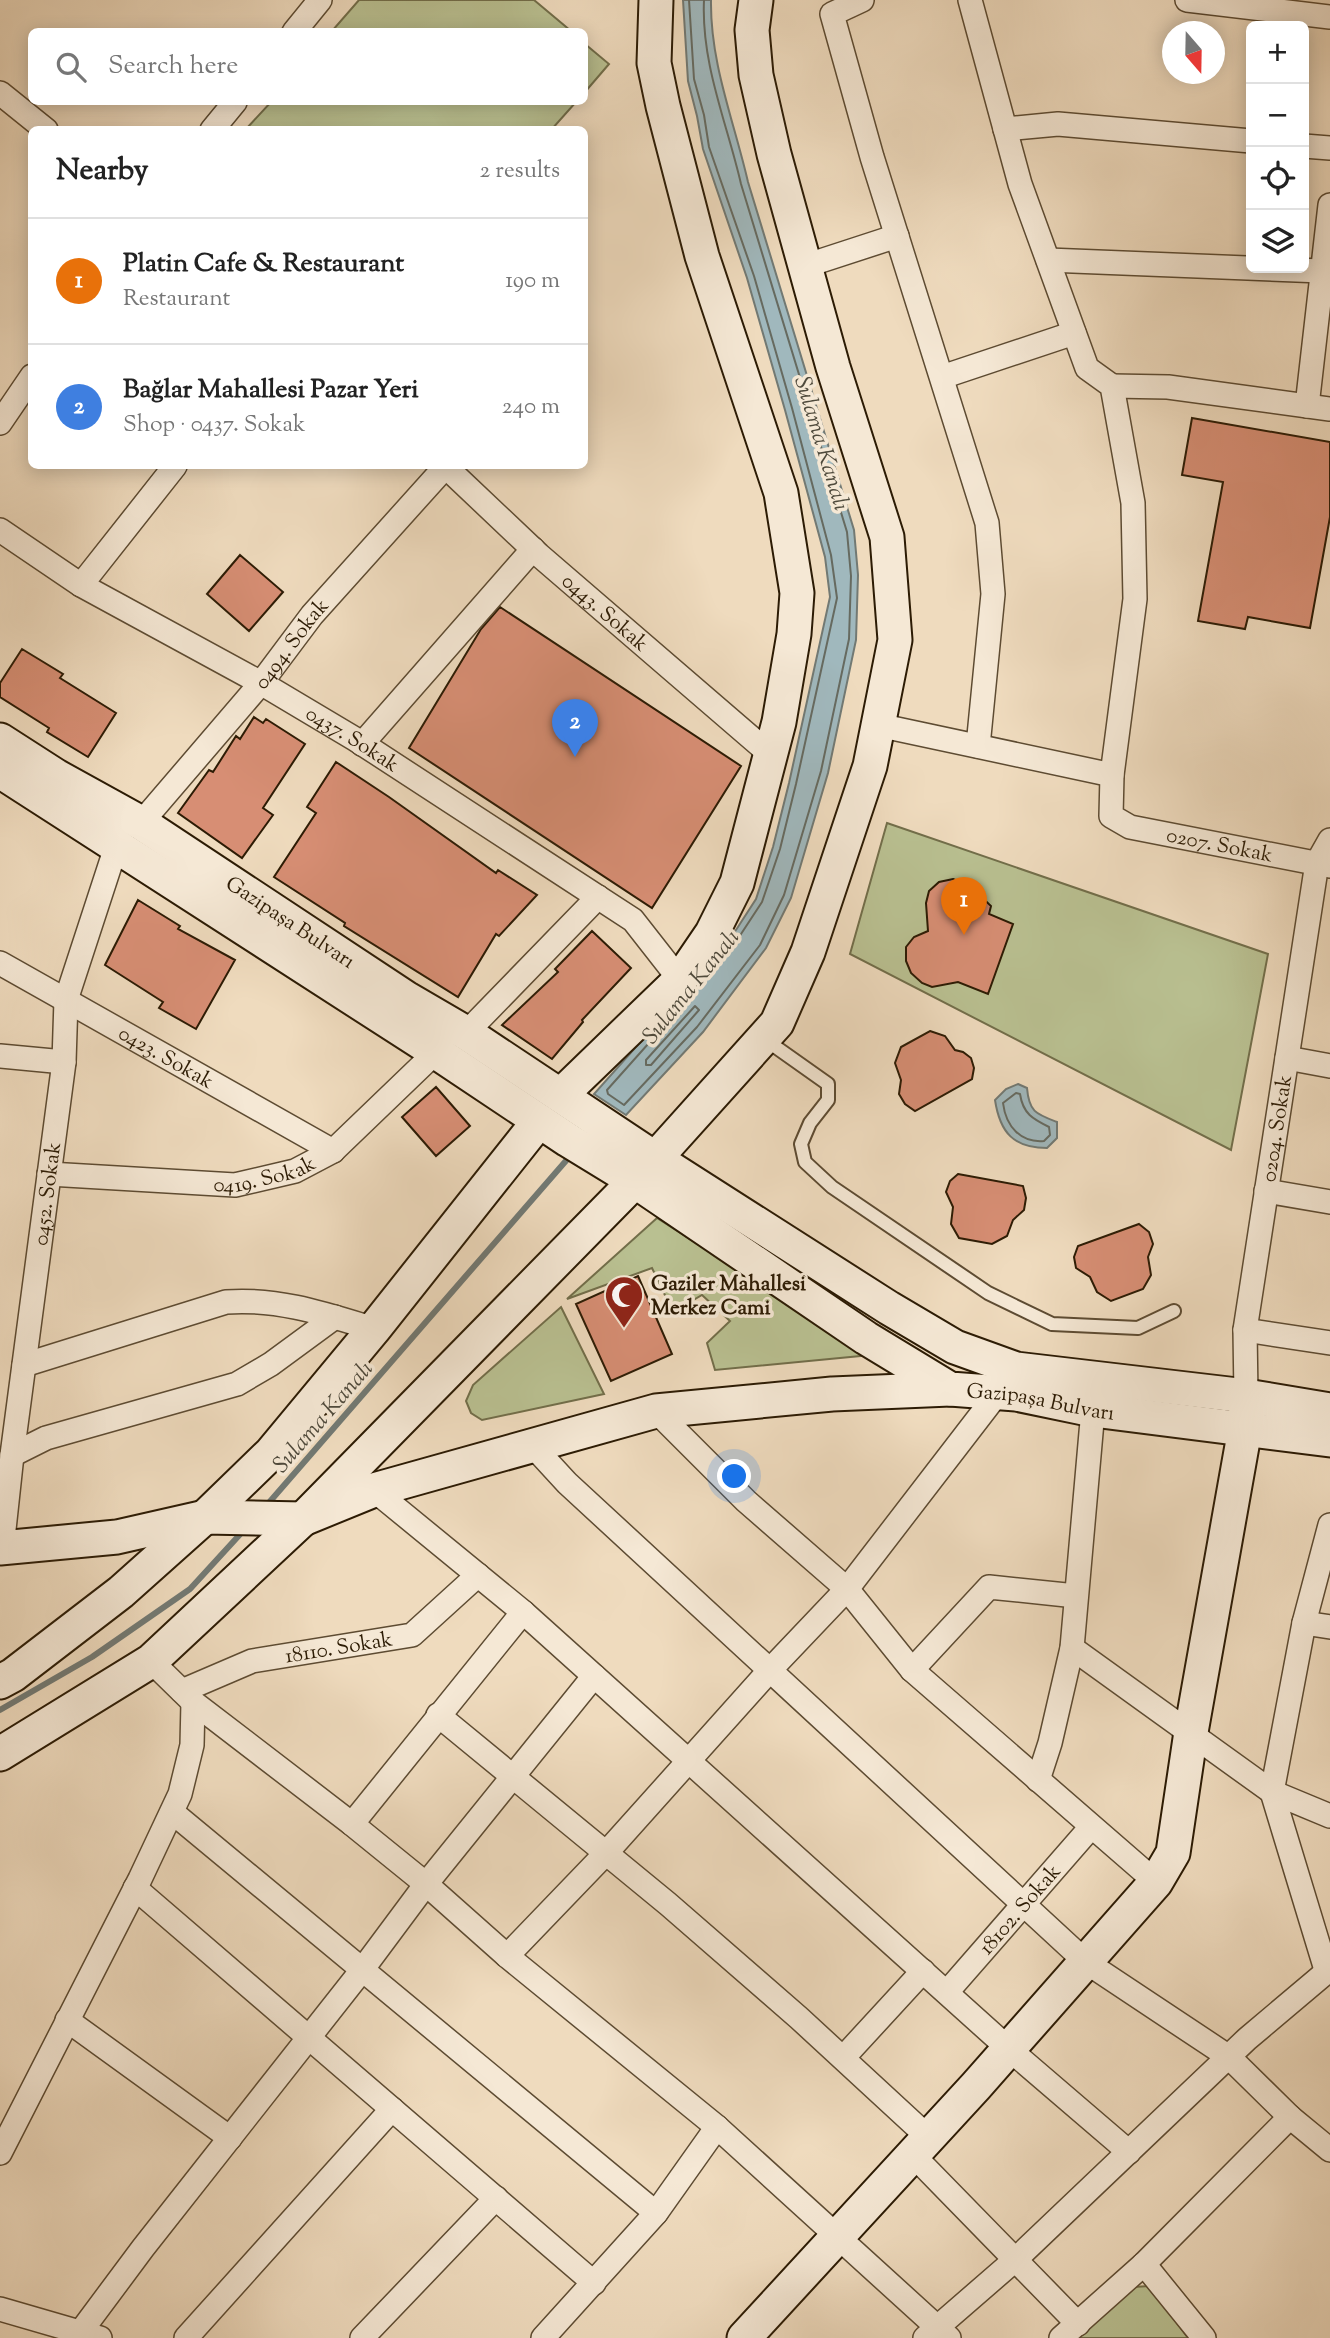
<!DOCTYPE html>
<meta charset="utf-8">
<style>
body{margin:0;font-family:"Sorts Mill Goudy",serif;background:#f6f6f6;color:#222}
.controls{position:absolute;right:21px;top:21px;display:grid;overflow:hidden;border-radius:10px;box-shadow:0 4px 18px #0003}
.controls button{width:63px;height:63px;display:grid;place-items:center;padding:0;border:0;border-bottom:2px solid #e0e0e0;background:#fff;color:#222;font:35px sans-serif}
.compass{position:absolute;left:1162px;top:21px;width:63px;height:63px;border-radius:50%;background:#fff;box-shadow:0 4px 18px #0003;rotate:160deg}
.you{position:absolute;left:735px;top:1477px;width:24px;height:24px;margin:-18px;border:5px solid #fff;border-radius:50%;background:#1a73e8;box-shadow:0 0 0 10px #1a73e833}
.badge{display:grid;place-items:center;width:46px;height:46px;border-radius:50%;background:#db2777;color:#fff;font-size:23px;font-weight:700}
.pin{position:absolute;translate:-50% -58px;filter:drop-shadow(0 2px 4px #0008)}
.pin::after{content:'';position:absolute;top:37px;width:24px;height:21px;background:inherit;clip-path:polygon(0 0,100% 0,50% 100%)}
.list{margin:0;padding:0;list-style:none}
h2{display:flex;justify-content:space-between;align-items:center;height:91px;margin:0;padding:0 28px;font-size:30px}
h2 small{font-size:23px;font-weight:400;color:#767676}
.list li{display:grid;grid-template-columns:46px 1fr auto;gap:21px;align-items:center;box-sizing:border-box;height:126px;padding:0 28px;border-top:2px solid #e0e0e0}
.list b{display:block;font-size:26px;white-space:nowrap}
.list p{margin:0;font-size:23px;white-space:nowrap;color:#767676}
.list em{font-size:23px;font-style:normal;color:#767676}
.icon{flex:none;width:38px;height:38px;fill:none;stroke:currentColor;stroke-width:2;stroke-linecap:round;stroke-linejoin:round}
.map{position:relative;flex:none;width:1330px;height:2338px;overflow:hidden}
.search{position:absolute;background:#fff;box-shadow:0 4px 18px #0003;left:28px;top:28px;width:560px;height:77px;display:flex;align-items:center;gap:18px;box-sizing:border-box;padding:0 24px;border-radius:10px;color:#767676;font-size:26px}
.panel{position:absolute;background:#fff;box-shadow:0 4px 18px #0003;left:28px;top:126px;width:560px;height:343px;border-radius:10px}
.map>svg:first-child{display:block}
.green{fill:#b9c091;stroke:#726e4a;stroke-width:2}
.water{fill:#a0b8bd;stroke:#727973;stroke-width:2}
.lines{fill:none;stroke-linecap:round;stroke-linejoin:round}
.shore{stroke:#666a60;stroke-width:2}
.stream{stroke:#727973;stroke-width:6}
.building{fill:#d78e74;stroke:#2c1b04;stroke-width:2}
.lane-casing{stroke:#5d4b32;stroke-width:16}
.street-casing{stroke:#5d4b32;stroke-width:26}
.secondary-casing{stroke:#2c1b04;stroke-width:37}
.lane{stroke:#f5e8d5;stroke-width:12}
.street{stroke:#f5e8d5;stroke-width:23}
.secondary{stroke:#f5e8d5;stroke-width:33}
.labels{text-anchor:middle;stroke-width:7;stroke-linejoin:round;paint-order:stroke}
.street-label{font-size:21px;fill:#2c1b04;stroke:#f5e8d5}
.poi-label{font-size:21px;font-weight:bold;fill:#2c1b04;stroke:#f5e8d5;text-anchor:start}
.water-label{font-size:23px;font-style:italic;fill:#4f4a3c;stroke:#f5e8d5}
</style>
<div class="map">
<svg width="1330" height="2338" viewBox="0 0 1330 2338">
<rect width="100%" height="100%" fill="#efdbbe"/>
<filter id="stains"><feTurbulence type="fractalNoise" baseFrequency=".00286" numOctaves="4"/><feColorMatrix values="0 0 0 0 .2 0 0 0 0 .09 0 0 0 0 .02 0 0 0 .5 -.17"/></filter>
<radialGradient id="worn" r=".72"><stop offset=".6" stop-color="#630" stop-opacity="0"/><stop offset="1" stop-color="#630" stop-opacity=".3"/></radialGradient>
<path class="green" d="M359,0h175l37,31h-239z
M585,44l24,20 -24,28z
M271,102h305l-24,27h-306z
M887,823l381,131 -37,196 -381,-196z
M657,1218l214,137 -156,15 -8,-27 23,-22 -28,-26 -29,17 -21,-44 -85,31z
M561,1307l43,87 -122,26 -11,-7 -5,-12 7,-16z
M1150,2286l38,52h-110l55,-51z"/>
<path class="water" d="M683,0h28c-1,63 23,121 37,182l106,348 4,45 -2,65 -28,133 -37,125 -25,50 -63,84 -77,83 -32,-21 91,-102 51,-62 20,-31 17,-52 16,-64 41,-186 -5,-40 -40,-147 -38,-132 -44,-129 -6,-33 -9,-35z
M1018,1084l9,4c2,24 9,26 30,34v16l-10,10c-33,0 -47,-15 -52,-48l11,-11z"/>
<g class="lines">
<path class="shore" d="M689,0l5,79 10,36 5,32 45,129 38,132 39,147 6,43 -41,186 -16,65 -18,53 -21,32 -51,63 -83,93 1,4 16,11 73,-78 63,-82 24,-50 37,-124 28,-132 2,-63 -4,-44 -106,-348c-14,-61 -40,-120 -37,-184
M695,1006l4,4 -48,55h-5v-5z
M1016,1093l4,1c3,20 13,25 29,33l1,8 -6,6c-23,2 -38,-14 -41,-38z"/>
<path class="stream" d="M266,1506l305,-351
M0,1710l92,-53 98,-68 54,-59"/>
</g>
<path class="building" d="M1192,418l138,24v75l-20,111 -62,-11 -3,12 -47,-8 25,-139 -41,-7z
M240,555l43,37 -34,39 -42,-37z
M500,607l241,159 -89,142 -243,-160 72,-119z
M22,649l41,25 -3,4 56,35 -28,44 -41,-25 2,-4 -49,-31v-14z
M254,717l9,6 3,-4 39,25 -42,64 10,7 -31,43 -64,-45 31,-43 4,2 23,-36 4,3z
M336,762l53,35 107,76 2,-3 39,25 -38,41 -3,-2 -38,63 -114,-71 1,-3 -71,-46 42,-64 -9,-6z
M953,879l18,8 20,19 -2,8 24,10 -25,70 -30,-12 -26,5 -10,-4 -11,-10 -5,-12v-14l8,-10 14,-6 -2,-28 3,-12 10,-9z
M138,900l42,26 -2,3 57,31 -39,69 -37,-21 4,-6 -58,-37z
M592,931l39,37 -49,52 1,2 -31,37 -50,-34 56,-53 -3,-3z
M930,1031l15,5 10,14 8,2 8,6 3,10 -2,11 -57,32 -10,-7 -6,-10 2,-14 -6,-17 6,-16z
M436,1087l34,39 -34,30 -34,-39z
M958,1174l65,12 3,12 -2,12 -11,10 -6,16 -15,8 -33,-6 -8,-14 2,-17 -7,-15 4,-11z
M1139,1224l10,8 4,12 -5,13 3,18 -8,14 -32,12 -14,-9 -7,-15 -14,-9 -2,-11 4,-11z
M638,1276l34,78 -61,27 -35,-77z"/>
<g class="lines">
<g class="lane-casing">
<path id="lane" d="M763,1038l65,46v16l-18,23 -9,21 4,18 27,25 156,106 64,31 86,4 36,-17"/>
</g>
<g class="street-casing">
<g id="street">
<path d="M862,0l-30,14 40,143 115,366 6,71 -15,152"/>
<path id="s1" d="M970,0l50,184 67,184 25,18 21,117 2,96 -23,176 -1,41 19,11 200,39"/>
<path d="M1187,0l143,17"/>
<path d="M294,32l26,-32"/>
<path d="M0,93l46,37"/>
<path d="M1005,129l53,-5 193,17"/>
<path d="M212,130l23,-28"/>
<path d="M1304,146l26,2"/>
<path d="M1048,260l274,11"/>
<path d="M805,266l92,-30"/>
<path d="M942,377l132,-44"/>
<path d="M1112,386l56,1 162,22"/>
<path d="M1307,406l23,-201"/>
<path d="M0,423l32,-47"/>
<path id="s2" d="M445,466l94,89 231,199"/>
<path id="s3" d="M0,530l81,55 180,98 94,56 278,181 47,60"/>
<path d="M81,585l94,-119"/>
<path d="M878,725l234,50"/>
<path d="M362,744l171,-195"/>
<path id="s4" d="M141,823l120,-140 51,-68 134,-149"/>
<path id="s5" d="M0,963l333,188"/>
<path d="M466,1033l132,-136"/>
<path d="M0,1056l64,6"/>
<path d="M1287,1058l43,8"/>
<path id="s6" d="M49,1174l186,11 60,-14 38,-20 103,-99"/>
<path d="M1266,1191l64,11"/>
<path d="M1245,1330l85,13"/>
<path d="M24,1365l202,-63c52,-4 99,12 148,27"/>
<path id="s7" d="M1246,1396l-1,-66 72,-467 13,-23"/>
<path d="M656,1411l90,90 101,88 65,81 244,212"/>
<path d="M533,1446l34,37 519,479 143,95 61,60 40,33"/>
<path d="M12,1455l34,-17 191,-54 34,-20 64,-47"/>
<path d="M374,1490l149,122 486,437 120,103"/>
<path id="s8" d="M2,1548l10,-93 52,-393 2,-62 51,-156"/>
<path d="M1304,1623l26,4"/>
<path d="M1072,1648l200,144 58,24"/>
<path d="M151,1661l42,41 159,122 74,60 81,72 210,171 232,211"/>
<path d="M912,1670l77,-83 87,9"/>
<path id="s9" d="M182,1691l70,-30 160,-26 66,-60"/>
<path d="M438,1715l230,189 131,114 129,119"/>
<path d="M1038,1780l12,-37 22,-95 21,-238"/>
<path d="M172,1812l484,401"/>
<path d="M352,1824l171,-212"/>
<path d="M135,1888l459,395"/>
<path d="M507,1956l100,-104 163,-182 77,-81 150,-195"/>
<path d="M1327,1973l-55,-181 32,-169 26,-98"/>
<path id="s10" d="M947,1992l144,-165"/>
<path d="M67,2020l163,118"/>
<path d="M843,2058l80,-87"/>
<path d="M0,2153l140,-274 40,-85 12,-49 1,-43"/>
<path d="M913,2155l165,169"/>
<path d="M1144,2264l60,74"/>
<path d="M0,2309l100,29"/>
<path d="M76,2338l67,-90 219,-278 64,-86 168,-208"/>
<path d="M186,2338l206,-229"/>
<path d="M362,2338l134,-140"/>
<path d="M543,2338l113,-125 61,-86"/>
<path d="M925,2338l91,-79 231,-220 83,-70"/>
<path d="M1061,2338l83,-74 146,-147"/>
</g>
</g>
<g class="secondary-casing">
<g id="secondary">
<path id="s11" d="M0,740l56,36 85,47 265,175 60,35 188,125 235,150 66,39 61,22 230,27 84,14"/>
<path id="s12" d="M0,771l436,281 132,88 67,41 231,157 84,51 66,5 77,16 237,30"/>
<path d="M561,1095l119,-115 32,-47 25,-50 42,-161 15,-88 3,-41 -16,-100 -79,-237 -39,-150 -9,-43 2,-63"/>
<path d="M0,1548l117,-11 88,-20 98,2 71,-29 282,-79 176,-17 118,-5"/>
<path d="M0,1682l13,-7 108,-83 84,-75 66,-64 103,-124 165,-208"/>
<path d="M0,1754l151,-93 152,-142 332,-338 142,-158 31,-71 62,-186 25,-126 -8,-103 -54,-170 -59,-213 -18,-79 -4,-45 4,-30"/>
<path d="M744,2338l232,-252 180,-204 17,-29 18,-121 54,-303 1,-22"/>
</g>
</g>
<use href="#lane" class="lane"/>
<use href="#street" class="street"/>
<use href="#secondary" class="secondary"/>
</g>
<defs>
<g id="mosque-pin" transform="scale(2.0125)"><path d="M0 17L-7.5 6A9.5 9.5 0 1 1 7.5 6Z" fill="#8f2418" stroke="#f5e8d5"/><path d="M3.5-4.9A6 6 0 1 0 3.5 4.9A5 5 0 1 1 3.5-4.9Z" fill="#fff"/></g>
</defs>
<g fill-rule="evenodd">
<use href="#mosque-pin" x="624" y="1295"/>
</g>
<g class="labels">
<g class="street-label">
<text dy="7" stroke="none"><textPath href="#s2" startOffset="217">0443. Sokak</textPath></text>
<text dy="7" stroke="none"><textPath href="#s4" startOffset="234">0494. Sokak</textPath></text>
<text dy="7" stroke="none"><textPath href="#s3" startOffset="410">0437. Sokak</textPath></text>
<text dy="7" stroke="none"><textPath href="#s1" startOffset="964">0207. Sokak</textPath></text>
<text dy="7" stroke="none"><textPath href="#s11" startOffset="343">Gazipaşa Bulvarı</textPath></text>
<text dy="7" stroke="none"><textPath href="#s5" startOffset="191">0423. Sokak</textPath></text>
<text dy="7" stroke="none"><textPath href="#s7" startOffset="270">0204. Sokak</textPath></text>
<text dy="7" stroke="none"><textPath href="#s6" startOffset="217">0419. Sokak</textPath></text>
<text dy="7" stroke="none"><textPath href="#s8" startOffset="357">0452. Sokak</textPath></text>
<text dy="7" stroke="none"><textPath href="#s12" startOffset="1225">Gazipaşa Bulvarı</textPath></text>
<text dy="7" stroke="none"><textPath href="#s9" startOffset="164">18110. Sokak</textPath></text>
<text dy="7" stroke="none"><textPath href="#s10" startOffset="110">18102. Sokak</textPath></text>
</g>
<g class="poi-label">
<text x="651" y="1290">Gaziler Mahallesi<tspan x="651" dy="24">Merkez Cami</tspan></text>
</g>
<g class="water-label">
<text transform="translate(823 443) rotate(73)" y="8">Sulama Kanalı</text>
<text transform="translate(690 986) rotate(-51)" y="8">Sulama Kanalı</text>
<text transform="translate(322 1416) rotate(-49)" y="8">Sulama Kanalı</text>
</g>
</g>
<rect width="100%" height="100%" filter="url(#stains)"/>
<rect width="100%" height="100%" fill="url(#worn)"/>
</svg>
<div class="controls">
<button>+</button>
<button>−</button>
<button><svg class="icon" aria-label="locate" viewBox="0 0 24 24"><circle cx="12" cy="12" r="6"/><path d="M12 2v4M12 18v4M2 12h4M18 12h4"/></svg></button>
<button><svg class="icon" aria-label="layers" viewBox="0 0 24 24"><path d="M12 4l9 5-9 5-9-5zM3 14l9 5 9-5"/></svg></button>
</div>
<svg class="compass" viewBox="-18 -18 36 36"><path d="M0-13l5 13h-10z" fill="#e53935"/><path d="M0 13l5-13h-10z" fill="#767676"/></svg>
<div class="you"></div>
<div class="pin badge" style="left:964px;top:935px;background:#e8710a">1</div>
<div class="pin badge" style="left:575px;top:757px;background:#3f7fe0">2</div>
<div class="search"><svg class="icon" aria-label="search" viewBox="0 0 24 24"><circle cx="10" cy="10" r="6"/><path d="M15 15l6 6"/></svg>Search here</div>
<section class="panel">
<h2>Nearby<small>2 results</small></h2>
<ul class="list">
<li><span class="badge" style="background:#e8710a">1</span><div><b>Platin Cafe &amp; Restaurant</b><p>Restaurant</p></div><em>190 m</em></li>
<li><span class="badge" style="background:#3f7fe0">2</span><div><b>Bağlar Mahallesi Pazar Yeri</b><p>Shop · 0437. Sokak</p></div><em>240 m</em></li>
</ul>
</section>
</div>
